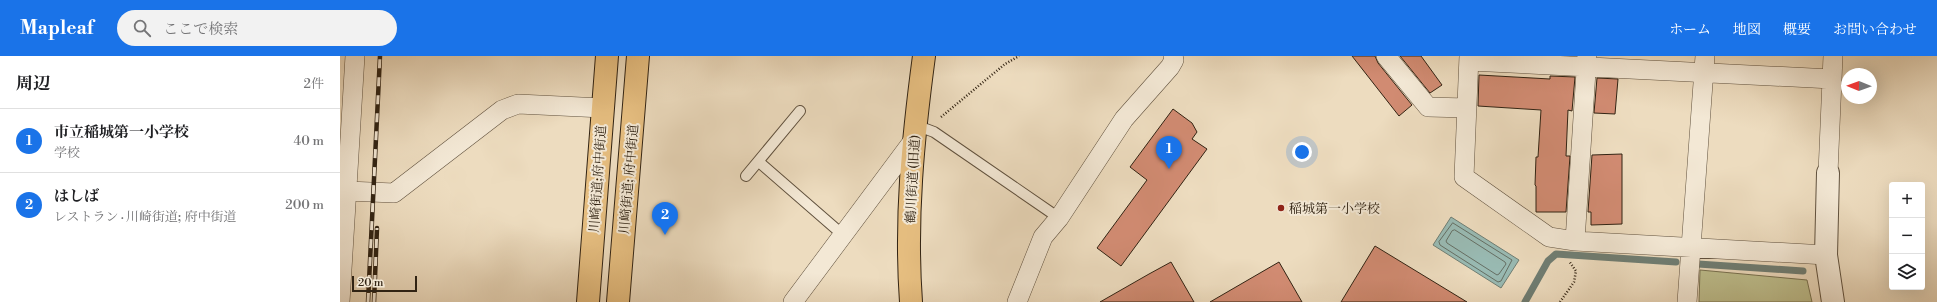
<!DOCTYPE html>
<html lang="ja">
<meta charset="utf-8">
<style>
body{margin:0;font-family:"Libre Bodoni","Noto Serif JP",serif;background:#f2f2f2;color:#202124}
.controls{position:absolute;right:12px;bottom:12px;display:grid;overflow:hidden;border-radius:4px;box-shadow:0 4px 16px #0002}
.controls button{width:36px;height:36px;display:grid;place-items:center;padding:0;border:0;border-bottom:1px solid #e0e0e0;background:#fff;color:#202124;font:20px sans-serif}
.compass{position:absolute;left:1501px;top:12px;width:36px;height:36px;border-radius:50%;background:#fff;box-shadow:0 4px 16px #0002;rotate:271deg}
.scale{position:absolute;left:12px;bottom:10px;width:65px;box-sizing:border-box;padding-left:4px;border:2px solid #312313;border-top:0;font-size:11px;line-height:14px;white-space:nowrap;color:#312313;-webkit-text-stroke:3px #f3e8d5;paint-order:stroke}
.you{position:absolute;left:962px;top:96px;width:14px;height:14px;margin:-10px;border:3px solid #fff;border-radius:50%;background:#1a73e8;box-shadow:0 0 0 6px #1a73e833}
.badge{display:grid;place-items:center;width:26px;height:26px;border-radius:50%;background:#1a73e8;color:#fff;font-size:13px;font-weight:700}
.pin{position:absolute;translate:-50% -33px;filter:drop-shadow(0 1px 2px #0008)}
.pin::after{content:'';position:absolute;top:21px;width:14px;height:12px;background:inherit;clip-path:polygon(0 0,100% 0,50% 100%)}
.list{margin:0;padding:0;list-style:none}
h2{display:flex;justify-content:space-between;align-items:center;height:52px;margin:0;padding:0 16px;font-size:17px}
h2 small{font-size:13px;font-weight:400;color:#757577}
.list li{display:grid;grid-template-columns:26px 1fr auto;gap:12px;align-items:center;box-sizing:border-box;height:64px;padding:0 16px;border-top:1px solid #e0e0e0}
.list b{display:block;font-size:15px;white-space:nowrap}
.list p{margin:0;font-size:13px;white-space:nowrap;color:#757577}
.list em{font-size:13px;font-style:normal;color:#757577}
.icon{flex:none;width:22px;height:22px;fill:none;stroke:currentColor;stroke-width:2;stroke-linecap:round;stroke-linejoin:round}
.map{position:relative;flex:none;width:1597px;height:246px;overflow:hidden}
header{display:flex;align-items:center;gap:24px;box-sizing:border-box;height:56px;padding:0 20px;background:#1a73e8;color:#fff}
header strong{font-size:19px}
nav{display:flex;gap:22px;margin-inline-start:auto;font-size:14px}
.search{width:280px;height:36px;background:#f2f2f2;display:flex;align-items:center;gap:10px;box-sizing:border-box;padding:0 14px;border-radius:22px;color:#757577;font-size:15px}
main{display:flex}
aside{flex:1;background:#fff}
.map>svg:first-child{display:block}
.green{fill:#bebf8e;stroke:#787150}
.water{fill:#99bbb4;stroke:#6f7e74}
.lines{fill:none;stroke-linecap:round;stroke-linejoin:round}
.shore{stroke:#656f64;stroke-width:1}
.stream{stroke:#6f7e74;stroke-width:7}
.building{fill:#d18b72;stroke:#312313}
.service-casing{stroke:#60513e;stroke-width:12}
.minor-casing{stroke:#60513e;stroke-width:20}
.tertiary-casing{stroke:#60513e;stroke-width:24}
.primary-casing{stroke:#312313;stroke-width:24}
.path{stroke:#312313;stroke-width:2.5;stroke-dasharray:1 2;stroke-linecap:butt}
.service{stroke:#f3e8d5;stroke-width:10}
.minor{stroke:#f3e8d5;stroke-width:19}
.tertiary{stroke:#f3e8d5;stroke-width:22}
.primary{stroke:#e6be80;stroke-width:22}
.rail-casing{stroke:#312313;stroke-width:4.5}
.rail{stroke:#f3e8d5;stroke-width:3;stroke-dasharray:9;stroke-linecap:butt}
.poi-dot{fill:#8f2418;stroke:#f3e8d5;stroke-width:1.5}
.labels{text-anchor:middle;stroke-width:4;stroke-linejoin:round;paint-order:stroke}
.street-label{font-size:13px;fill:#312313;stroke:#f3e8d5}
.poi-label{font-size:13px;fill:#312313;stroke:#f3e8d5;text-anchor:start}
</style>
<header>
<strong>Mapleaf</strong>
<div class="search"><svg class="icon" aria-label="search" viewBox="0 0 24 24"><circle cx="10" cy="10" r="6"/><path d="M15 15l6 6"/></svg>ここで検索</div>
<nav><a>ホーム</a><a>地図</a><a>概要</a><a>お問い合わせ</a></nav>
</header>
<main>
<aside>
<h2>周辺<small>2件</small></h2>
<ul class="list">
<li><span class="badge">1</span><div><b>市立稲城第一小学校</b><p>学校</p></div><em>40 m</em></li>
<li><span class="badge">2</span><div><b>はしば</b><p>レストラン · 川崎街道; 府中街道</p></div><em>200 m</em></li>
</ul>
</aside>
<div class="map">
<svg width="1597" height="246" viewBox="0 0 1597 246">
<rect width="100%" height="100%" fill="#eddcbf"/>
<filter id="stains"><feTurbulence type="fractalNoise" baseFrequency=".005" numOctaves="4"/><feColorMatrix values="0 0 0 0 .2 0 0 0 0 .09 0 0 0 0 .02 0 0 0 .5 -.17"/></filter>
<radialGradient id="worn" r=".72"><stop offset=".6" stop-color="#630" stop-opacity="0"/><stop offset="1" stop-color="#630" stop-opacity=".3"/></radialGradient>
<path class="green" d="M1360,214l107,10 5,22h-113z"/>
<path class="water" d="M1111,161l68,43 -18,28 -68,-43z"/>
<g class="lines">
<path class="shore" d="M1113,167l59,37 -11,21 -3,1 -58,-37 -1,-3z
M1115,174l50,32 1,2 -7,10 -2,1 -50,-32 -1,-2 6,-10z"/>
<path class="stream" d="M1358,208l105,7
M1185,246l23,-41 8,-7 120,8"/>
</g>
<path class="building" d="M1012,0h23l3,7 34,42 -13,11z
M1060,0h21l21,29 -12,8z
M1139,19l71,4v-3l25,1 -3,34 -4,-1 -2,46h4l-4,56h-30v-26l-1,-1 1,-28h2l3,-47 -63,-4z
M1257,22l21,1 -3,35 -21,-1z
M833,53l19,14 5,9 -5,7 15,10 -86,117 -24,-18 50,-68 -17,-13z
M1282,98v70l-31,1v-13h-3l4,-57z
M1035,190l92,56h-126z
M831,206l23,40h-94l49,-28z
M939,206l23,40h-92z"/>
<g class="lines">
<g class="service-casing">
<path id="service" d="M574,73h12l8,3 125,86
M419,106l84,73
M406,120l54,-65"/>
</g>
<g class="minor-casing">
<path id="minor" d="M1046,0l42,51 39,1
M1129,0l-5,121 85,60 26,4 251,14
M1129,5l363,18
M1488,117l5,-117
M7,135l47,2 108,-83 16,-6 85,4
M1235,185l12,-185
M0,246l15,-246
M453,246l120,-161
M677,246l26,-65 16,-19 65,-99 46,-52 4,-7 -1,-4
M1347,246l18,-246"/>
</g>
<g class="tertiary-casing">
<path id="tertiary" d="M1488,117l-2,82 7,47"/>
</g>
<g class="primary-casing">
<path id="primary" d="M248,246l19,-246
M278,246l20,-246
M571,246c-6,-83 2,-164 13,-246"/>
</g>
<path class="path" d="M601,61l64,-53 14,-8
M1220,246l14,-20 2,-11 -7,-10"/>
<use href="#service" class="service"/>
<use href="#minor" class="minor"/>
<use href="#tertiary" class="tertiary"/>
<use href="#primary" class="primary"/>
<g class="rail-casing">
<path id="rail" d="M28,246l12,-246
M34,246l3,-74"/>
</g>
<use href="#rail" class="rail"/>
</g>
<circle class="poi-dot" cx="941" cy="152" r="4"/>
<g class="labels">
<g class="street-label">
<text transform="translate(257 123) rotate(-86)" y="5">川崎街道;府中街道</text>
<text transform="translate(288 123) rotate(-85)" y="5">川崎街道; 府中街道</text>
<text transform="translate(572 123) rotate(-87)" y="5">鶴川街道 (旧道)</text>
</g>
<g class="poi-label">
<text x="949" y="157">稲城第一小学校</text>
</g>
</g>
<rect width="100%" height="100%" filter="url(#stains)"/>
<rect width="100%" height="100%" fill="url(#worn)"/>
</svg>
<div class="controls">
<button>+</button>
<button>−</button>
<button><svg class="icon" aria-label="layers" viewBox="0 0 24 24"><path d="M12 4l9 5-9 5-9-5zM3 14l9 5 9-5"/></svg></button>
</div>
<svg class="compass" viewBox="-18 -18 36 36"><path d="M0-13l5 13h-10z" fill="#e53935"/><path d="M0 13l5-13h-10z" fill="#757577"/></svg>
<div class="scale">20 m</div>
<div class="you"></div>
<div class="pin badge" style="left:829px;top:113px">1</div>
<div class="pin badge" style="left:325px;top:179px">2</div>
</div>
</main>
